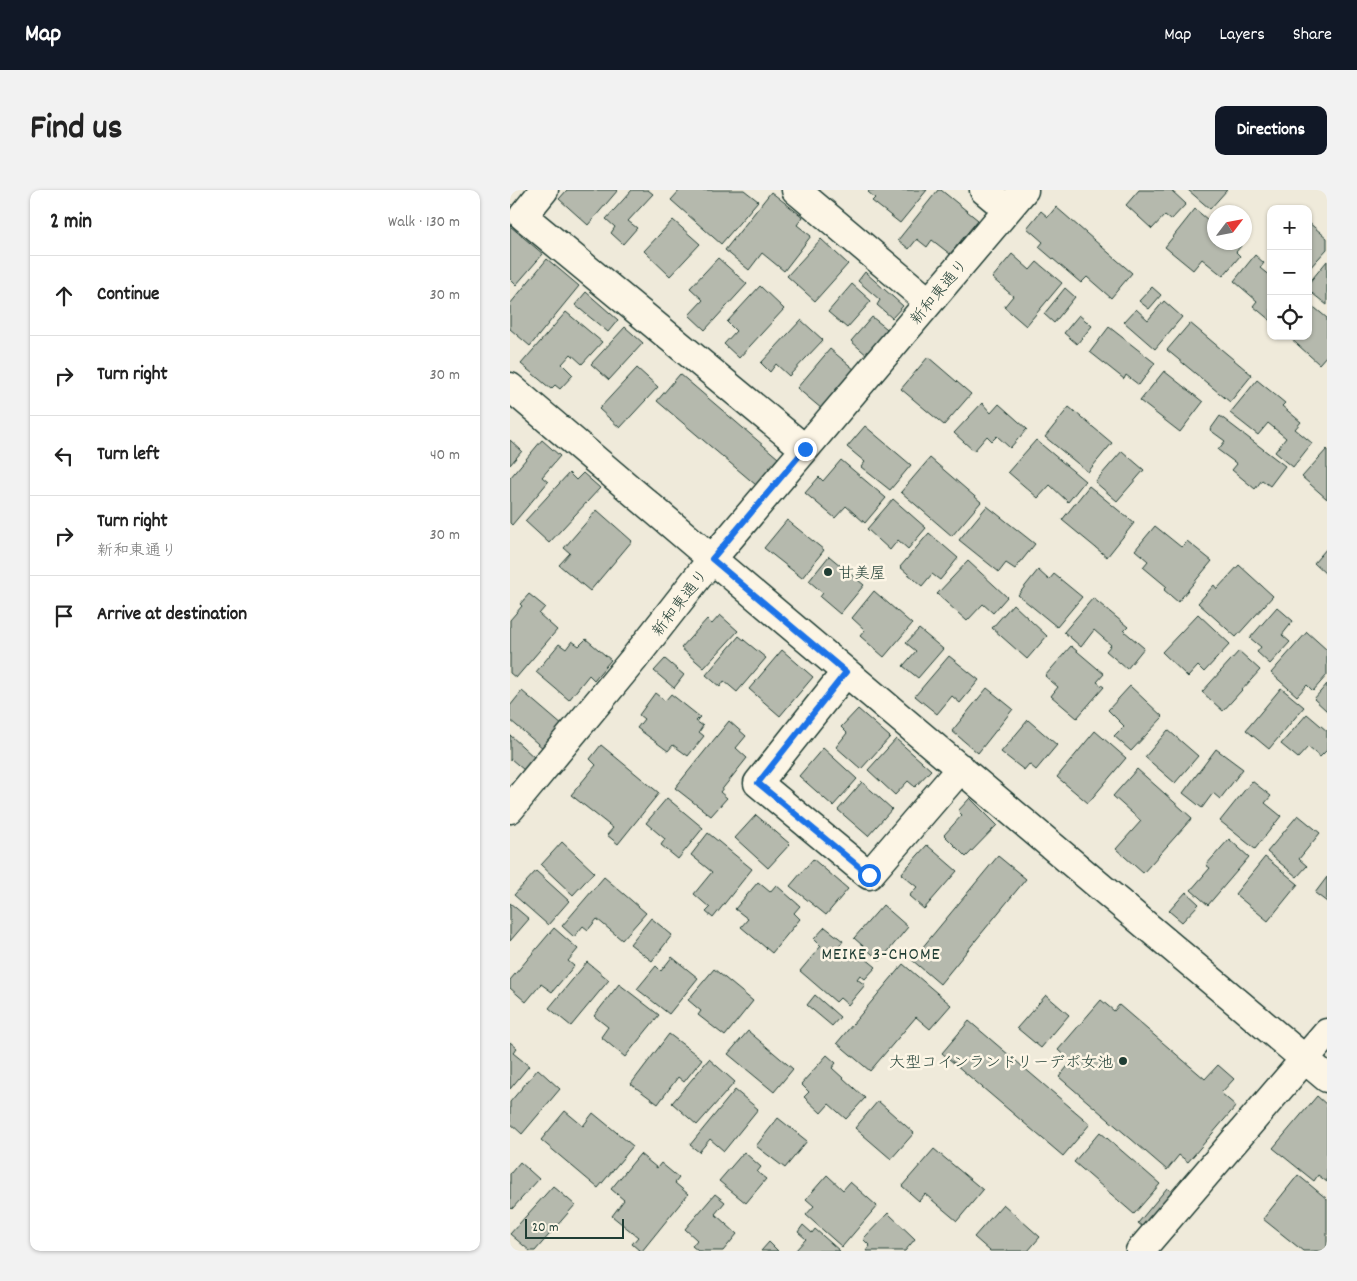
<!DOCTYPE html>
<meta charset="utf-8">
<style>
body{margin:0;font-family:Dekko,"Klee One",sans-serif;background:#f2f2f2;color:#222}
.controls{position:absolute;right:15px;top:15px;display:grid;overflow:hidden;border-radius:10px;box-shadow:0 1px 4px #0004}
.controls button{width:45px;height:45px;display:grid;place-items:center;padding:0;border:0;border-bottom:1px solid #e0e0e0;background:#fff;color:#222;font:25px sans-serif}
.compass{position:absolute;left:697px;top:15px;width:45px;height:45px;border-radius:50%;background:#fff;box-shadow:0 1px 4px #0004;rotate:58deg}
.scale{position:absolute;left:15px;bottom:12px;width:99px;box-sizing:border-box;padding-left:5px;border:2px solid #1f3d34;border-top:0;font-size:14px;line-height:18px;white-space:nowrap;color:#1f3d34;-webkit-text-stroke:4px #fcf5e5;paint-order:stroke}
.stop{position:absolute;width:15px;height:15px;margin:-11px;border:4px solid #1a73e8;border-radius:50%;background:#fff}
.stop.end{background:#1a73e8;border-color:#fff;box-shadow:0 1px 5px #0008}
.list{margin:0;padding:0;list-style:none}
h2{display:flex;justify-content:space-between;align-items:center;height:65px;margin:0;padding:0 20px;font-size:21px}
h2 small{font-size:16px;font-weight:400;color:#767676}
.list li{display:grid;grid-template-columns:32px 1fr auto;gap:15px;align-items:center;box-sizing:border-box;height:80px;padding:0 20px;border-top:1px solid #e0e0e0}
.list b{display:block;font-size:19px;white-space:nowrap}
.list p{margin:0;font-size:16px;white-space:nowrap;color:#767676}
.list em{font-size:16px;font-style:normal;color:#767676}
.icon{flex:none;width:28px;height:28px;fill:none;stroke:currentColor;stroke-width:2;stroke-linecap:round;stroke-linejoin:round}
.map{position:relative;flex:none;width:817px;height:1061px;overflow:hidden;border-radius:10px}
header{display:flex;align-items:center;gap:30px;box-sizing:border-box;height:70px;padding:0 25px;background:#111827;color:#fff}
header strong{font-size:24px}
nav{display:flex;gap:28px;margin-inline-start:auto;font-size:18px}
.intro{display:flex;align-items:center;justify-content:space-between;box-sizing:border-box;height:120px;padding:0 30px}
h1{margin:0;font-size:35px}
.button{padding:12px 22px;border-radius:10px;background:#111827;color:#fff;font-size:18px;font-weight:700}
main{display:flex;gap:30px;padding:0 30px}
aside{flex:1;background:#fff;border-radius:10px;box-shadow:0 1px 4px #0004}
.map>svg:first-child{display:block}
.building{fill:#b5b9ad;stroke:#1f3d34}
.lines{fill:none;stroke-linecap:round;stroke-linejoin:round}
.minor-casing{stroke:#1f3d34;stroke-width:31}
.minor{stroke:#fcf5e5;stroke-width:28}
.route{stroke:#1a73e8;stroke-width:6}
.poi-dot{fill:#1f3d34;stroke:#fcf5e5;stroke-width:2}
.labels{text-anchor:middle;stroke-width:5;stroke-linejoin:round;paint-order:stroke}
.street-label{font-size:16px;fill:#1f3d34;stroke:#fcf5e5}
.poi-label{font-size:16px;fill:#1f3d34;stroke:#fcf5e5;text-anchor:start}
.neighbourhood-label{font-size:18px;letter-spacing:1px;fill:#1f3d34;stroke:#fcf5e5}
</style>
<header>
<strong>Map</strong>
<nav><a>Map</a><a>Layers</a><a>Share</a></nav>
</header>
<div class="intro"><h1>Find us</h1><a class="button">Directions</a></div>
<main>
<aside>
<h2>2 min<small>Walk · 130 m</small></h2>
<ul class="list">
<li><svg class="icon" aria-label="ahead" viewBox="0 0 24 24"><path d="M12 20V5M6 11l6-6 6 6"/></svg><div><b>Continue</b></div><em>30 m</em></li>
<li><svg class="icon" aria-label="right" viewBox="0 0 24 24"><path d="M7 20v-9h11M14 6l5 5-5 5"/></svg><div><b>Turn right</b></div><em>30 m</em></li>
<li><svg class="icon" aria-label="left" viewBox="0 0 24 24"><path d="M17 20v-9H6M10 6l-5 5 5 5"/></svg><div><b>Turn left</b></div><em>40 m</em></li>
<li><svg class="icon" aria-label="right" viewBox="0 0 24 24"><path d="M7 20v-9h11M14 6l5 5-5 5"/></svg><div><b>Turn right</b><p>新和東通り</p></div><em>30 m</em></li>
<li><svg class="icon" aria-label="arrive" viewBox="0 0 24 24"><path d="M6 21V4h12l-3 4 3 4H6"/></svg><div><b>Arrive at destination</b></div></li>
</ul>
</aside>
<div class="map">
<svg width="817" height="1061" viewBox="0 0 817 1061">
<rect width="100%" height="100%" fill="#efeada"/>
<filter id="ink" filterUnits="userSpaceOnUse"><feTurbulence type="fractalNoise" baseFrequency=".02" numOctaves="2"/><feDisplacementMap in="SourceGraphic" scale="10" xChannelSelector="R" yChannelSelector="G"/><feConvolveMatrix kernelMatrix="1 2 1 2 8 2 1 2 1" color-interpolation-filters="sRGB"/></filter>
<g filter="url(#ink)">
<path class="building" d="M57,0h51l-30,35 -29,-26z
M122,0h16l5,4 -25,27 9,7 -14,16 -12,-11 4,-6 -9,-8z
M170,0h64l14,11 -37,43 -50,-44z
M360,0h57l-27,33 -28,-22 3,-3 -7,-6z
M428,0h3l37,30 -28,34 -18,-14 -5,7 -10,-8 -8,10 -11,-9z
M629,0h32l15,14 -15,16 -6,-5 -13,14 -26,-24z
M678,0h39l-17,19z
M261,2l32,25 -6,8 14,11 -27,35 -22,-18 -13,17 -24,-20z
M546,17l76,66 -21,25 -24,-21 -6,6 -42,-36 4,-5 -16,-14 14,-17 7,6z
M685,19l19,16v17h22l5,4 -5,6 4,4 -17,20 -21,-17 -9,11 -28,-23z
M163,30l27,24 -30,32 -26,-25z
M798,32l19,16v11l-19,21z
M0,36l33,28 -27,31 -6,-6z
M311,49l27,25 -33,37 -28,-25z
M502,64l18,16 7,-8 25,21 -36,43 -22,-19 9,-11 -21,-18z
M745,65l9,8 -4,5 11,9v44l-18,-15 4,-5 -23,-20z
M208,68l29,26 -42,46 -16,-15 14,-15 -13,-12z
M37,69l32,27 -49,60 -20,-17v-25z
M817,71v44l-19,-15v-6z
M355,82l38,34 -11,12 -15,-13 3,-5 -22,-19z
M342,94l19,17 -24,27 -19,-16z
M250,96l24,23 -45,49 -15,-14 12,-13 -9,-9z
M642,97l9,8 -12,14 -10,-8z
M555,98l10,9 -21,26 -10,-9z
M76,102l32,28 -10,12 -33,-27z
M654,111l18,16 -27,32 -31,-27 12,-13 12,11z
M799,113l18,15v37l-8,9 -31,-28h20z
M56,122l36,30 -20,22 -11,-10 -9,10 11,11 -13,14 -5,-4 -4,4 -30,-25z
M569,125l13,11 -15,18 -13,-11z
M362,127l19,15 -22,25 -18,-16z
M291,130l22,20 -34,36 -13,-12 -6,8 -9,-9z
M680,133l62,52 -22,27 -63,-52z
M115,137l18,16 -34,37 -18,-16z
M599,137l46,36 -16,22 -13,-10 -2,4 -34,-27z
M320,159l25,21 -33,39 -25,-21z
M418,167l43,37 -27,31 -43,-36z
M127,178l21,19 -38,41 -21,-19z
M654,181l39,31 -23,30 -40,-31z
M170,184l98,84 -22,27 -99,-84z
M747,190l28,23 -3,3 19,16 -6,7 17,14 -19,24 -18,-15 11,-14 -18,-15 -10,12 -28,-22z
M472,213l9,10 8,-9 28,25 -17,19 -13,-12 -5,5 -5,-5 -13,15 -20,-18z
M559,217l43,36 -24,29 -43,-35z
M710,226l65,50 -15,20 -8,-6 -7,9 -23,-19 5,-6 -19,-14 7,-9 -15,-11z
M355,236l46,39 -21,25 -29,-23 4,-5 -18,-15z
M0,250l12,11 -12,14z
M32,250l18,16 -18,21 6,5 -36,43 -2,-2v-45z
M526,250l49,41 -17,21 -18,-17 -12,13 -30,-26z
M817,259v50l-25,-22z
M612,261l22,19 -27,31 -22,-19z
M420,268l51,44 -29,34 -51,-44z
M331,270l45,38 -21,25 -19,-17 -11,12 -30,-25 14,-16 4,4z
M59,283l7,7 7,-7 17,15 -51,55 -24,-22z
M579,296l45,37 -27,34 -45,-37z
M383,309l33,29 -18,21 -10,-9 -8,10 -23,-21z
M477,316l48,38 -20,25 -9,-6 -7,9 -40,-32z
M87,320l35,31 -42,50 -31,-26 11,-12 -6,-5z
M277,330l37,30 -22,28 -38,-30z
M645,336l26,21 6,-6 25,20 -34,41 -14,-12 3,-3 -24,-20 5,-6 -13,-11z
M419,343l29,25 -18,22 -8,-6 -10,12 -22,-19z
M817,358v27l-13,-12z
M319,366l35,29 -24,29 -20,-17 3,-4 -14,-12z
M458,371l39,36 -14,16 -10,-9 -16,17 -30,-27z
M729,375l34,31 -37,41 -38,-34 16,-18 3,4z
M528,380l11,10 5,-6 28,23 -25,30 -39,-32z
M364,401l38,33 -28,33 -24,-21 5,-6 -13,-12z
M19,404l16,13 -6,7 18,16 -41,48 -6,-5v-53l12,-14 -2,-2z
M583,408l35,29 -4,4 20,17 -17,21 -21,-18 5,-6 -17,-15 -13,17 -17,-15z
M503,414l34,32 -20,23 -35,-31z
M767,417l16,14 -11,14 8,7 -20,22 -13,-12 4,-5 -11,-9z
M688,424l32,30 -26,28 -6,-6 -10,11 -26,-25z
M210,425l18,16 -34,37 -23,-20 26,-29 5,5z
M409,439l24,20 -25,29 -15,-12 13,-15 -10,-8z
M797,442l20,18v25l-14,16 -6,-6 -10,11 -26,-23z
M229,446l27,22 -29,34 -13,-11 -4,6 -14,-12z
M76,449l25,21 -17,20 -5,-5 -20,25 -33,-28 23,-28 7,5 6,-8 7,5z
M561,456l33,28 -7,8 7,5 -27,31 -26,-22 7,-9 -13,-11z
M272,460l31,27 -33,39 -31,-27z
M729,461l21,19 -37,41 -21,-19z
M439,466l30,24 -19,23 -8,-7 -15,18 -22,-18z
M155,469l19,16 -10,13 -20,-17z
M817,494v27l-13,-12z
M620,496l33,31 -32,34 -17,-15 10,-10 -16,-16z
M477,498l26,21 -35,44 -26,-22z
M771,498l23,19 -35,42 -23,-19z
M12,501l41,35 -19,23 -34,-29v-14z
M145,503l10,8 6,-7 29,23 -4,4 7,5 -4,6 5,4 -16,20 -15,-11 -5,6 -31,-23 7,-9 -5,-4z
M348,519l32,28 -29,32 -25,-22 11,-14 -6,-6z
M797,524l20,17v19l-7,7 -12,-10 -10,11 -17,-14z
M518,530l29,25 -21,25 -7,-6 -5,6 -23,-18z
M219,531l17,15 -10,12 11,10 -27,34 7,6 -16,18 -36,-28z
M658,540l30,26 -23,27 -30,-26z
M585,541l31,27 -38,45 -31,-26z
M0,545l25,23 -11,12 -13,-11 -1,2z
M386,549l35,31 -16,17 -7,-6 -13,14 -27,-25z
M91,555l58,48 -41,51 -11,-9 6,-7 -42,-33 25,-30 -6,-6z
M313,558l34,31 -24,27 -34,-30z
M706,559l27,20 -23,30 -7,-6 -11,15 -19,-15z
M627,579l55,49 -49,55 -27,-24 25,-28 -28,-25z
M742,591l19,15 -6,7 16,13 -26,33 -35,-28z
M352,592l30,27 -24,27 -30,-26z
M157,608l36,30 -25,31 -17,-14 4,-6 -19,-16z
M460,608l27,27 -31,32 -22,-22 18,-20 -4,-4z
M246,625l34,29 -22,24 -33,-30z
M788,625l22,18 -21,26 8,7 -10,11 -30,-25z
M198,643l44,36 -39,49 -7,-6 4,-4 -16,-14 18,-22 -21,-17z
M719,649l20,18 -41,48 -17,-15 19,-22 -4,-3z
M52,652l32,30 -21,23 -32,-30z
M417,655l30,26 -33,38 -15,-13 8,-9 -16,-13z
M488,666l28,23 -86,105 -28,-24z
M755,667l33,27 -30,37 -33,-27z
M303,669l35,30 -22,26 -36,-29z
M26,681l33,30 -21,24 -34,-30z
M94,687l42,36 -24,27 -25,-21 -9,11 -5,-4 -9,11 -12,-11z
M817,687v25l-12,-9z
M248,692l12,10 6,-7 24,21 -6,7 6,6 -28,34 -31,-26 7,-8 -13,-10z
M676,702l13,12 -17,18 -13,-11z
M0,713l19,16 -19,22z
M373,715l25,22 -28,34 -26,-23z
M141,728l21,17 -20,26 -22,-17z
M315,737l18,14 -6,8 10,8 7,-8 22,18 -11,12 -5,-4 -3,4 8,6 -17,20 -8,-7 -4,4 -36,-31 21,-25 -7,-7z
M44,738l24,21 -10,12 6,5 -22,26 -11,-8 -15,18 -16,-14v-8z
M162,767l26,21 -29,36 -32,-25 19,-23 5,5z
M77,772l22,18 -38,46 -22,-18z
M393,774l48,41 -21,24 -14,-12 -46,54 -33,-28z
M204,779l39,32 -28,35 -27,-21 3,-4 -13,-11z
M109,794l40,31 -34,42 -24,-20 7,-10 -14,-11z
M305,805l25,22 -8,9 -25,-21z
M536,805l23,20 -28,33 -24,-20z
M591,810l13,11 5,-6 86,74 13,-14 16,14 -13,14 15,13 -48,56 -9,-7 -12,15 -108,-93 12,-15 -13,-12z
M459,831l121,103 -27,32 -121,-103z
M238,841l45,38 -19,23 -46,-38z
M159,844l33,25 -18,23 -6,-5 -20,27 -27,-20z
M0,852l7,6 -4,5 16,13 -19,23z
M317,865l9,8 -4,5 33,30 -19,21 -17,-15 -8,9 -17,-16 5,-5 -8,-8z
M199,869l26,23 -38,43 -25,-22z
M28,879l22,20 -38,45 -12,-11v-21z
M225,900l23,19 -34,42 -14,-12 -11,13 -9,-7z
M807,906l10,9v77l-9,-7 -4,6 -41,-33z
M368,911l36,32 -23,26 -36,-31z
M55,921l18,15 10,-13 40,33 -35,42 -57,-48z
M268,928l29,23 -22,27 -29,-22z
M590,942l60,52 -26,30 -60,-52z
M424,959l49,41 -26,31 -32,-27 -6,7 -17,-15z
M234,962l17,15 -4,5 9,7 -20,24 -27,-22z
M130,964l17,14 4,-5 18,15 -4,5 13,11 -46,57h-2l-8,-7 6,-7 -26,-21 12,-16 -13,-11z
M10,972l19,17 -27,30 -2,-2v-33z
M317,985l16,15 7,-8 27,24 -35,41 -36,-32 8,-9 -8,-7z
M788,985l29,24v52h-24l-40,-32z
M43,996l22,19 -40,46h-5l-20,-17z
M657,998l8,7 -28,35 -9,-7z
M205,1004l10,8 -10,12 22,20 -14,17h-25l-6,-5 5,-6 -12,-11z
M493,1014l37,33 -12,14h-38l-16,-14z
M378,1023l27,26 -10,12h-39l4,-5 -7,-7z
M293,1035l9,8 3,-4 25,22h-45l11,-12 -8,-7z
M259,1052l9,9h-17z"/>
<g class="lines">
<g class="minor-casing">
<path id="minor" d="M34,0l-21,26 282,233
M286,0l133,112
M474,0l23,19
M0,197l202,172 615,519
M336,482l-88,111 111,92 92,-107
M0,619l123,-149 79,-101 312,-369
M630,1061l187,-218"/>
</g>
<use href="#minor" class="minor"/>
</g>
</g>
<g class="lines" filter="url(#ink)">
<path class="route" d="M295,259l-93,110 134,113 -88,111 111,92"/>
</g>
<g class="poi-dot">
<circle cx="318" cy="382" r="5"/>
<circle cx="613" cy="871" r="5"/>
</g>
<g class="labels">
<g class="street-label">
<text transform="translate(428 101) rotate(-50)" y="6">新和東通り</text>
<text transform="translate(169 412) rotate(-52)" y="6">新和東通り</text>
</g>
<g class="poi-label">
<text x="328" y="388">甘美屋</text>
<text x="603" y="877" text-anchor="end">大型コインランドリーデポ女池</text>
</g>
<g class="neighbourhood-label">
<text x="371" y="769">MEIKE 3-CHOME</text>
</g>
</g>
</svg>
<div class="controls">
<button>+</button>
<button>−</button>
<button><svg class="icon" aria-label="locate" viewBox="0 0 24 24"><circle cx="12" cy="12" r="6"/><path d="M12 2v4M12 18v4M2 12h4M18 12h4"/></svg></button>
</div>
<svg class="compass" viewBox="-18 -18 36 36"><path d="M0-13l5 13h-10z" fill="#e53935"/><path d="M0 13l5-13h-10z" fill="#767676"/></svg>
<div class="scale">20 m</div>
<div class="stop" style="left:359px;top:685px"></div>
<div class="stop end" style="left:295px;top:259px"></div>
</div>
</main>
